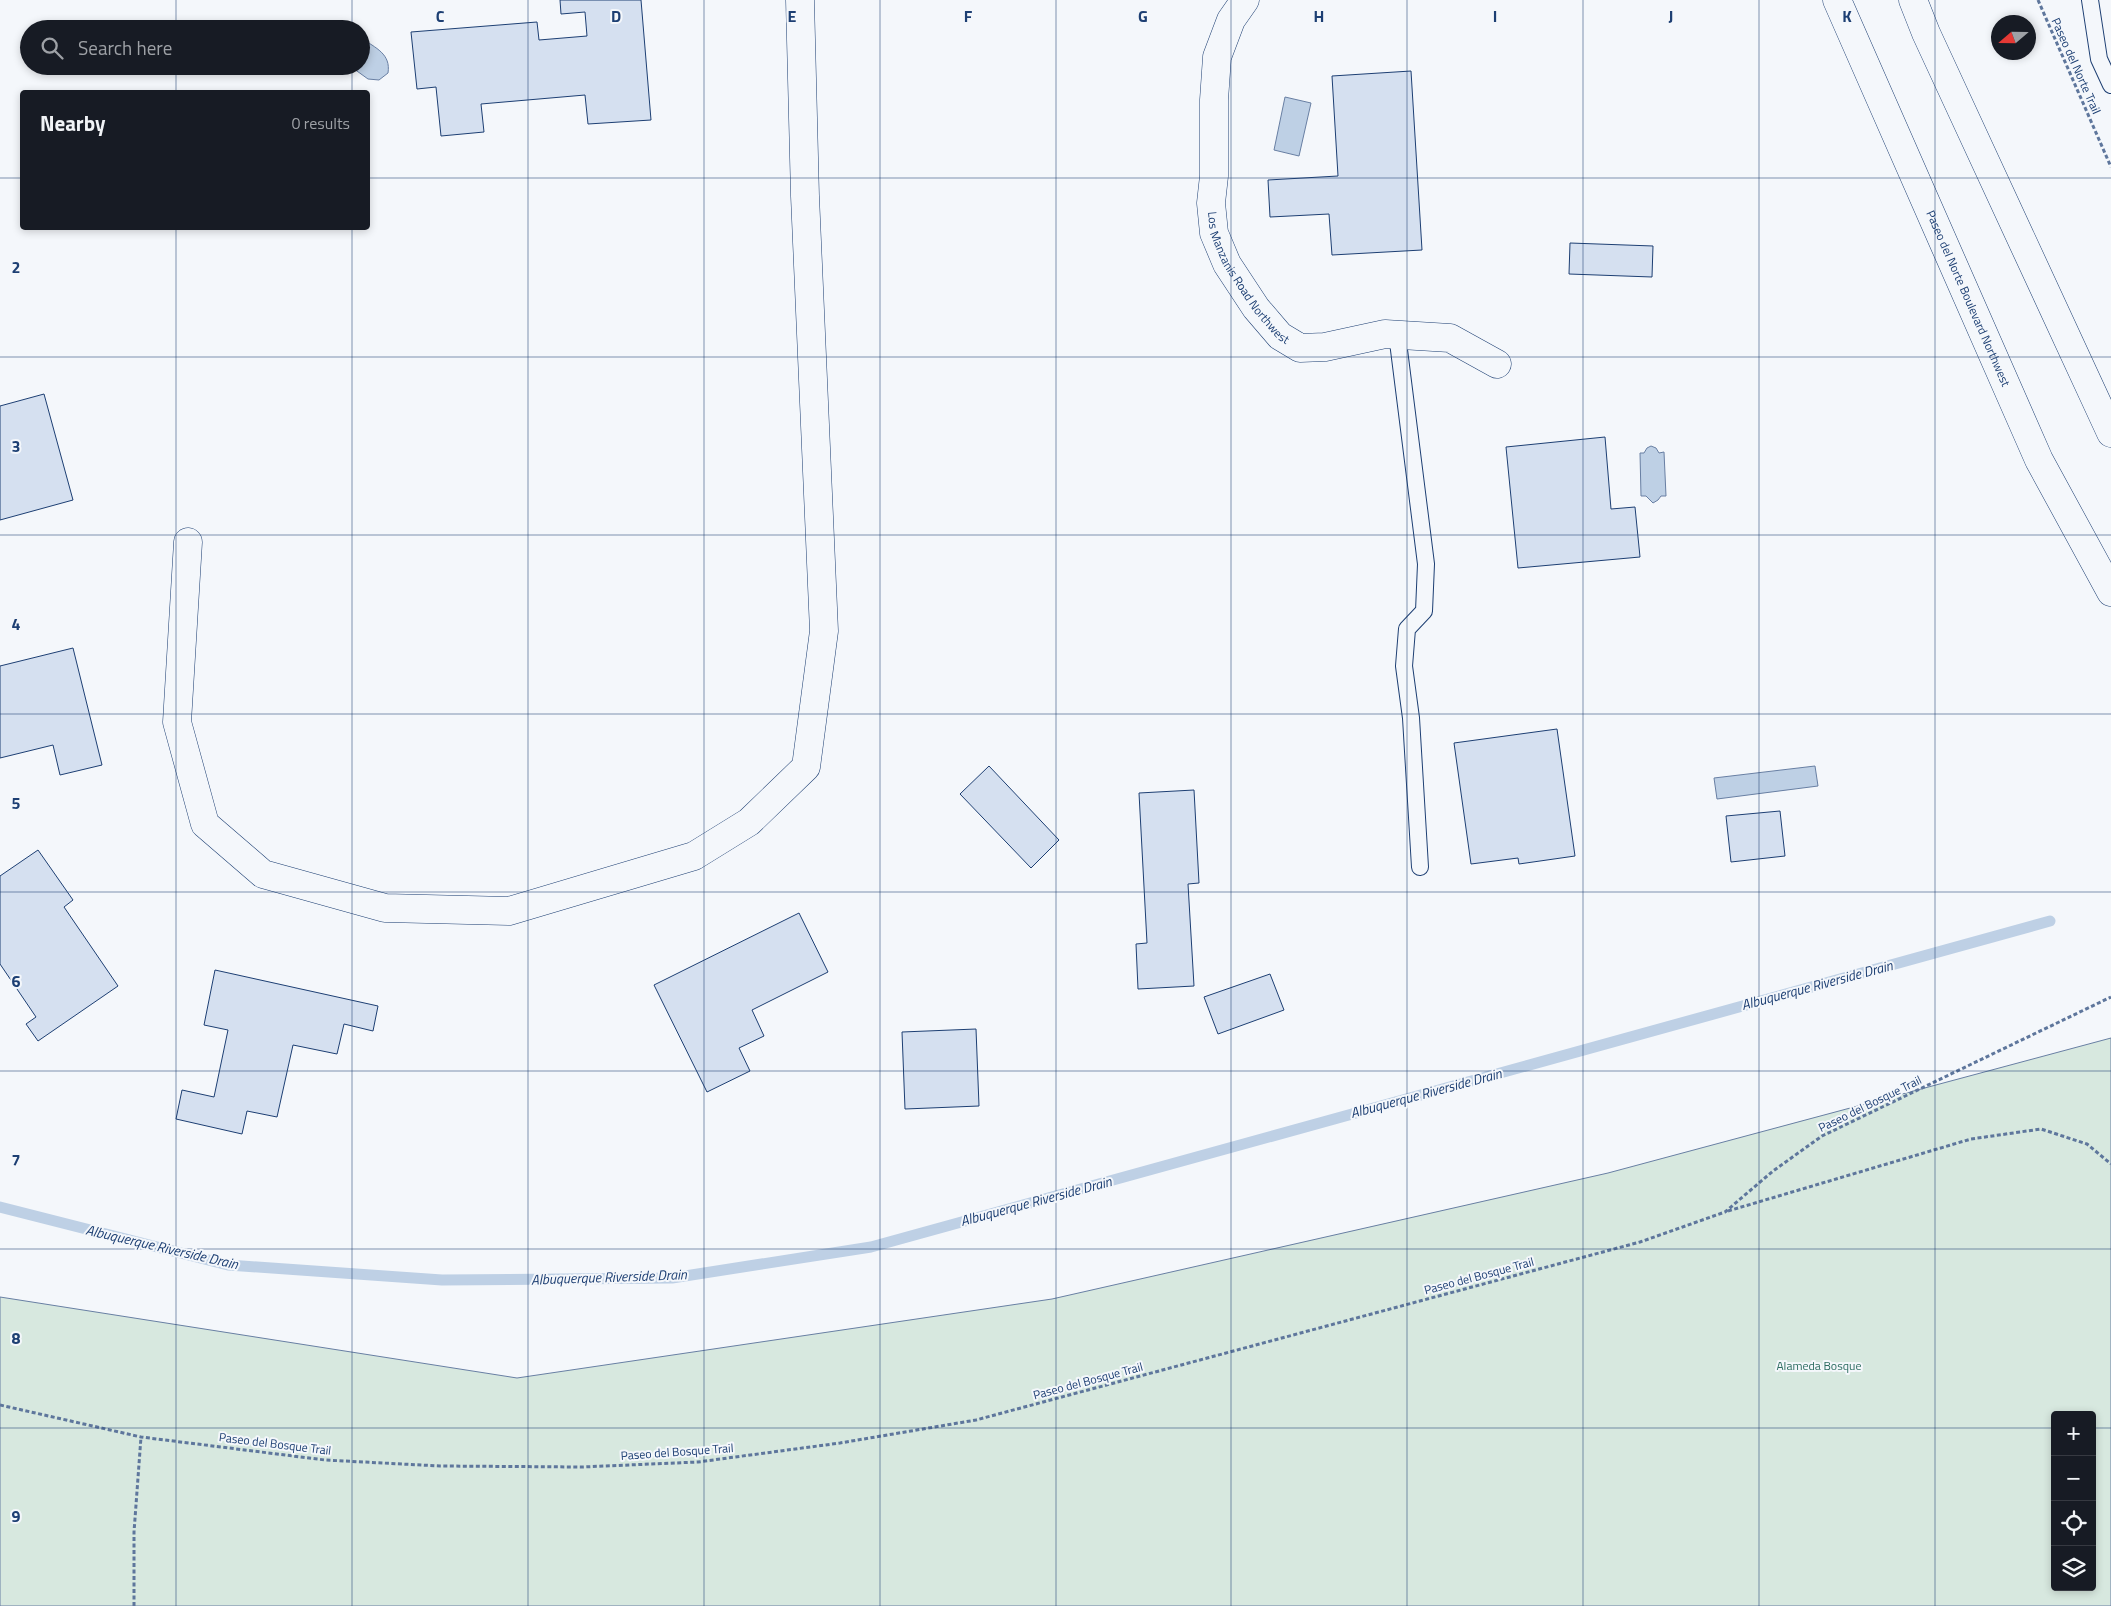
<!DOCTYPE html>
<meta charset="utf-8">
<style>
body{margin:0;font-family:"Titillium Web",sans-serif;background:#242831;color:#f1f3f6}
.controls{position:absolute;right:15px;bottom:15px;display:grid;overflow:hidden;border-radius:5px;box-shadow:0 2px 8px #0003}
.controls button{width:45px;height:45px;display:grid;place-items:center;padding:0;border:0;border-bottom:1px solid #363941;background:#171b24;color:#f1f3f6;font:25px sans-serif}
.compass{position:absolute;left:1991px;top:15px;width:45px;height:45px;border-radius:50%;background:#171b24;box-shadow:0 2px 8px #0003;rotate:250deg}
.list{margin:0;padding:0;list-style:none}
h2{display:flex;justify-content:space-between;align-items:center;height:65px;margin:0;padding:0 20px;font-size:21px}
h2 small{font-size:16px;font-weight:400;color:#9ea1a6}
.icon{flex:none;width:28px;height:28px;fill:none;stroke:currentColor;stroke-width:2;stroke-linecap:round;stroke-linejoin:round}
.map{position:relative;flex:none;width:2111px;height:1606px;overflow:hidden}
.search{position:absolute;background:#171b24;box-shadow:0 2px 8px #0003;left:20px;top:20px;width:350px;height:55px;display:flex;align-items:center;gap:12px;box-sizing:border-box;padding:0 18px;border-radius:28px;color:#9ea1a6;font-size:19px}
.panel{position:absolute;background:#171b24;box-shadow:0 2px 8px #0003;left:20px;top:90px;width:350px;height:140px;border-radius:5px}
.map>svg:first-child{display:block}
.green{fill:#d7e8df;stroke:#687fa3;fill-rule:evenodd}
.water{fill:#bed0e5;stroke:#687fa3}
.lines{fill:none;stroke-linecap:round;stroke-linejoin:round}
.stream{stroke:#bed0e5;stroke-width:11}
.building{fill:#d5e0f0;stroke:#1d3f73}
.service-casing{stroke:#1d3f73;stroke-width:18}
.minor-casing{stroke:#1d3f73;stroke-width:29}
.motorway-casing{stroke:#1d3f73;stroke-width:29}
.path{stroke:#5e769c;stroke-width:3;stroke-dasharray:4 2.5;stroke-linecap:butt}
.service{stroke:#f4f7fb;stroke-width:16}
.minor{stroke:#f4f7fb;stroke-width:28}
.motorway{stroke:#f4f7fb;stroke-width:28}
.grid{fill:none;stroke:#1d3f73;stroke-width:1;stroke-opacity:0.55}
.labels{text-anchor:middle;stroke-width:4;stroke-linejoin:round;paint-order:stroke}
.street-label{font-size:12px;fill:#1d3f73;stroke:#f4f7fb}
.park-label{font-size:12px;fill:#2c6c60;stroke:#f4f7fb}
.water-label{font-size:14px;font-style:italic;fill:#1d3f73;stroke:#f4f7fb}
.grid-label{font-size:16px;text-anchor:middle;font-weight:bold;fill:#1d3f73;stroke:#f4f7fb;stroke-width:4;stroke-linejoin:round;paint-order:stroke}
</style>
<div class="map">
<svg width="2111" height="1606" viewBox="0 0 2111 1606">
<rect width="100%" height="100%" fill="#f4f7fb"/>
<path class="green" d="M2111,1038v568h-2111v-309l517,81 535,-79 556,-126zM2055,1415h37v172h-37z"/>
<path class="water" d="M361,38c15,10 30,16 27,35l-9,7 -11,-1 -18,-13h11z
M1285,97l26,6 -12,53 -25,-6z
M1651,446l5,2 3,5 5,-1 2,44h-5l-3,4 -5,3 -7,-7h-5l-1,-43h4l3,-5z
M1815,766l3,20 -101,13 -3,-21z"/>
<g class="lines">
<path class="stream" d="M0,1207l228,58 214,15 230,-2 199,-31 1179,-326"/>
</g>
<path class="building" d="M560,0h81l10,120 -63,4 -3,-29 -104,9 3,28 -43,4 -5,-49 -19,2 -6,-57 126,-10 2,18 48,-4 -2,-24 -24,2z
M1411,71l11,179 -90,5 -3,-41 -59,3 -2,-37 70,-4 -6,-100z
M1570,243l83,3 -1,31 -83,-3z
M44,394l29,106 -73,20v-114z
M1605,437l6,72 24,-2 5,50 -122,11 -12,-121z
M73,648l29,117 -42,10 -7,-30 -53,13v-92z
M1557,729l18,127 -56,8 -1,-6 -47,6 -17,-121z
M989,766l70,74 -28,28 -71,-74z
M1194,790l5,93 -11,1 6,102 -56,3 -2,-45 11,-1 -8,-150z
M1780,811l5,45 -54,6 -5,-46z
M38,850l35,50 -9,7 54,79 -80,55 -12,-17 10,-7 -36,-53v-88z
M799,913l29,59 -76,38 12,26 -25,12 11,23 -43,21 -53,-107z
M215,970l163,36 -5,25 -29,-7 -7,30 -44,-9 -16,72 -30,-6 -5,23 -66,-15 6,-29 32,7 14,-67 -24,-5z
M1270,974l14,36 -66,24 -14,-37z
M976,1029l3,77 -74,3 -3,-77z"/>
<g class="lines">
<g class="service-casing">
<path id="service" d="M2090,0l9,59 12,26
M1397,334l29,230 -2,47 -17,18 -3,37 7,52 9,149"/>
</g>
<g class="minor-casing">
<g id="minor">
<path id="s1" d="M1245,0l-14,20 -14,37 -3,43v76l-3,27 3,30 13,31 29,44 24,28 20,12 25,-1 60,-13 65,4 47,26"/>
<path d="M188,542l-11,180 28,102 58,50 122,34 124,3 185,-55 55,-34 57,-55 18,-136 -19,-435 -5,-196"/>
</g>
</g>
<g class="motorway-casing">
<g id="motorway">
<path id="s2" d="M1837,0l202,460 72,132"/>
<path d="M1913,0l13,33 185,400"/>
</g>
</g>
<path class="path" d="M2038,0l73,167
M1728,1211l243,-72 70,-10 46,15 24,20
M0,1405l141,32 184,23 115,6 142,1 116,-5 142,-19 136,-23 664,-178 85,-30 48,-41 49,-35 289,-139
M134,1606v-74l7,-95"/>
<use href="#service" class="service"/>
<use href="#minor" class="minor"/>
<use href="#motorway" class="motorway"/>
</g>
<path class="grid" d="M176,0v29M352,0v29M528,0v1606M704,0v1606M880,0v1606M1056,0v1606M1231,0v1606M1407,0v1606M1583,0v1606M1759,0v1606M1935,0v1606M176,66v26M352,66v26M0,178h22M368,178h1743M176,228v1378M352,228v1378M0,357h2111M0,535h2111M0,714h2111M0,892h2111M0,1071h2111M0,1249h2111M0,1428h2055M2092,1428h19"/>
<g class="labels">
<g class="street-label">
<text transform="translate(2076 66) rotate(66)" y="4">Paseo del Norte Trail</text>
<text dy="4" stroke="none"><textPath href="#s1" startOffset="296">Los Manzanis Road Northwest</textPath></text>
<text dy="4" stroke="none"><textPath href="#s2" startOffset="326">Paseo del Norte Boulevard Northwest</textPath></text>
<text transform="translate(1870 1104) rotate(-26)" y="4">Paseo del Bosque Trail</text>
<text transform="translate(1479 1276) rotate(-15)" y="4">Paseo del Bosque Trail</text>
<text transform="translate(1088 1381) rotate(-15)" y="4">Paseo del Bosque Trail</text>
<text transform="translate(275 1444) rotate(7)" y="4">Paseo del Bosque Trail</text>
<text transform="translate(677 1452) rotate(-4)" y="4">Paseo del Bosque Trail</text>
</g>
<g class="park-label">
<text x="1819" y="1370">Alameda Bosque</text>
</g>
<g class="water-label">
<text transform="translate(1817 985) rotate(-15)" y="5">Albuquerque Riverside Drain</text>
<text transform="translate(1426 1093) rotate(-15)" y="5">Albuquerque Riverside Drain</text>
<text transform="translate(1036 1201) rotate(-15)" y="5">Albuquerque Riverside Drain</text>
<text transform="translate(162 1247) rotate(13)" y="5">Albuquerque Riverside Drain</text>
<text transform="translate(609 1277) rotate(-2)" y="5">Albuquerque Riverside Drain</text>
</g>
</g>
<g class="grid-label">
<text x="440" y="22">C</text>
<text x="616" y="22">D</text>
<text x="792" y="22">E</text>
<text x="968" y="22">F</text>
<text x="1143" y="22">G</text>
<text x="1319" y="22">H</text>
<text x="1495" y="22">I</text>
<text x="1671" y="22">J</text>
<text x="1847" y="22">K</text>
<text x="16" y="273">2</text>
<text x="16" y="452">3</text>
<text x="16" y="630">4</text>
<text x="16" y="809">5</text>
<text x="16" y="987">6</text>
<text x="16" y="1166">7</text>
<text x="16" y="1344">8</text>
<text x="16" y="1522">9</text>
</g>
</svg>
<div class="controls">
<button>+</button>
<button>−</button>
<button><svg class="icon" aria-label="locate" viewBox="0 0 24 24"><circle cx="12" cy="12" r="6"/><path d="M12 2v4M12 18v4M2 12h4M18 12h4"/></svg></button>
<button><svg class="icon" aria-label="layers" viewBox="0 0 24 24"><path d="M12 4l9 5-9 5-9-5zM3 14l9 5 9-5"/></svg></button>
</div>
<svg class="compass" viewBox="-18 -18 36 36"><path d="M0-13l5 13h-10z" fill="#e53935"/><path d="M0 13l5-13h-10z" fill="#9ea1a6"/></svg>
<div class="search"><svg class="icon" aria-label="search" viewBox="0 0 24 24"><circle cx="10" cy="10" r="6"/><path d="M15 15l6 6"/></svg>Search here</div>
<section class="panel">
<h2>Nearby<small>0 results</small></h2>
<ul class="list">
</ul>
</section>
</div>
